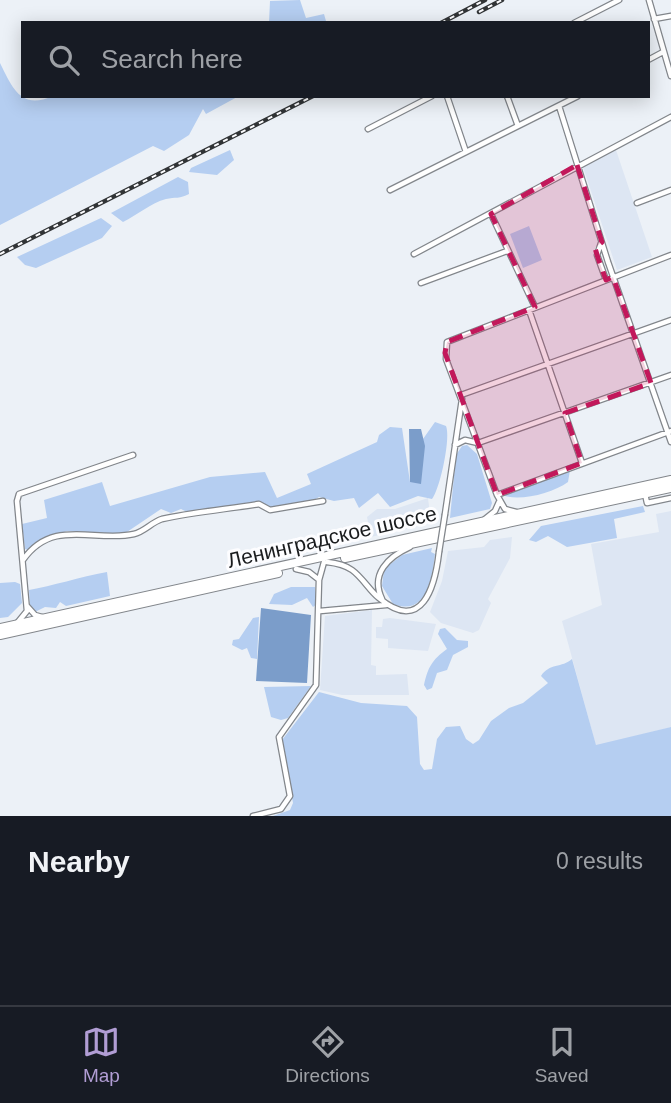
<!DOCTYPE html>
<meta charset="utf-8">
<style>
body{margin:0;font-family:Helvetica,sans-serif;background:#242831;color:#f1f3f6}
.list{margin:0;padding:0;list-style:none}
h2{display:flex;justify-content:space-between;align-items:center;height:91px;margin:0;padding:0 28px;font-size:30px}
h2 small{font-size:23px;font-weight:400;color:#9ea1a6}
.icon{flex:none;width:38px;height:38px;fill:none;stroke:currentColor;stroke-width:2;stroke-linecap:round;stroke-linejoin:round}
.map{position:relative;flex:none;width:671px;height:816px;overflow:hidden}
.search{position:absolute;background:#171b24;box-shadow:0 4px 18px #0003;left:21px;right:21px;top:21px;height:77px;display:flex;align-items:center;gap:18px;box-sizing:border-box;padding:0 24px;border-radius:0px;color:#9ea1a6;font-size:26px}
.sheet{height:189px;background:#171b24}
nav{display:flex;justify-content:space-around;align-items:center;box-sizing:border-box;height:98px;border-top:2px solid #363941;background:#171b24;font-size:19px;color:#9ea1a6}
nav a{display:grid;justify-items:center;gap:4px}
nav .on{color:#b19dd4}
.map>svg:first-child{display:block}
.built{fill:#dde6f3}
.green{fill:#b5cef1}
.water{fill:#7b9dca}
.lines{fill:none;stroke-linecap:round;stroke-linejoin:round}
.minor-casing{stroke:#82868b;stroke-width:7}
.highway-casing{stroke:#82868b;stroke-width:10}
.minor{stroke:#fff;stroke-width:4.5}
.highway{stroke:#fff;stroke-width:8}
.rail-casing{stroke:#313436;stroke-width:4.5}
.rail{stroke:#fdfdff;stroke-width:2;stroke-dasharray:5;stroke-linecap:butt}
.minor-bridge-casing{stroke:#82868b;stroke-width:7;stroke-linecap:butt}
.minor-bridge{stroke:#fff;stroke-width:4.5}
.marked{fill:#c2185b;fill-opacity:0.2;stroke:#c2185b;stroke-width:5;stroke-dasharray:14 9;stroke-linejoin:round}
.labels{text-anchor:middle;stroke-width:6;stroke-linejoin:round;paint-order:stroke}
.street-label{font-size:21px;fill:#1a1c1e;stroke:#fdfdff}
</style>
<div class="map">
<svg width="671" height="816" viewBox="0 0 671 816">
<rect width="100%" height="100%" fill="#ecf1f7"/>
<path class="built" d="M616,150l36,107 -35,13 -34,-103z
M428,498l3,25 -60,14 -4,-20 10,-8h18z
M671,511v216l-75,19 -34,-125 40,-16 -11,-61 68,-12 -3,-18z
M512,537l-2,21 -22,41 3,4 -12,27 -6,3 -32,-10 -11,-11 12,-31 6,-30 36,-4 6,-7z
M372,610l-1,55 5,1v9l31,-1 2,21h-67l-22,-5 5,-74z
M390,618l46,6 -8,27 -40,-3v-9l-12,-1v-11h6l1,-8z"/>
<path class="green" d="M300,0l6,18 18,-4 2,7 -57,2 1,-22z
M0,63c13,26 21,47 53,33h186l-33,18 -3,-5 -14,26 -25,16 -11,-5 -153,79z
M230,150l4,10 -17,15 -28,-3 2,-4z
M178,177l10,5 1,12c-9,5 -14,3 -23,5 -15,4 -29,16 -43,23l-12,-9z
M101,218l11,8 -10,12 -66,30 -11,-3 -8,-8z
M529,226l13,34 -19,8 -13,-34z
M435,422l11,4c5,12 -6,63 -14,73l-14,-3 -28,11 -12,-14 -19,15 -5,-10 -20,3 -15,-4 -8,5 -38,6 -14,-5 -72,9 -6,-3 -10,4 -10,-4 -37,25 -57,-3 -29,10 -10,9 -3,-1 -3,-25 25,-6 -3,-18 58,-18 8,24 100,-29 55,-5 12,26 34,-14 -4,-10 70,-32 2,-7 11,-8 12,1 8,54 14,-31 -1,-12z
M467,445l10,9 15,49 -2,6 -40,9 6,-63 6,-9z
M570,470l-2,12c-15,11 -46,19 -63,14l1,-4z
M643,506l2,6 -31,7 3,19 -50,9 -19,-11 -12,6 -7,-2 12,-14z
M432,548l-1,4 4,2c-3,24 -8,63 -42,50l-11,-18 2,-17 18,-14z
M107,572l3,24 -44,10 -6,-4 -4,6 -11,-1 -10,5 -5,-6 -1,-16c23,-4 51,-13 78,-18z
M15,582l5,2 2,19 -14,14 -8,1v-35z
M291,587h24l2,17 -4,3 -6,-9 -15,7 -23,-1 5,-10z
M259,617l-2,42 -6,-1 -4,-10 -5,2 -10,-5 1,-5 6,-1 14,-21z
M445,628l12,12 11,1v6l-15,8 -6,15 -10,3 -5,15 -5,2 -3,-5c4,-18 8,-25 23,-36l-9,-15 2,-5z
M572,659l24,86 75,-18v89h-398l17,-6 3,-7 -11,-63 37,-48 42,11 46,3 10,11 3,47 4,6 8,-1 5,-30 9,-12 14,-1 6,13 7,5 6,-4 12,-19 18,-13 14,-5 25,-20 -7,-7c8,-13 21,-8 31,-17z
M311,686l-23,32 -7,2 -10,-3 -7,-30z"/>
<path class="water" d="M409,429h12l4,17 -4,38 -11,-2z
M261,608l50,7 -4,68 -51,-2z"/>
<g class="lines">
<g class="minor-casing">
<path id="minor" d="M649,0l22,76
M654,19l17,-3
M574,23l45,-23
M648,60l15,-8
M447,96l19,56
M507,96l11,30
M559,106l49,156 63,180
M368,129l64,-33
M390,190l188,-94
M637,203l34,-13
M491,214l44,93
M601,243l-4,12 9,25
M414,254l257,-137
M421,283l86,-32
M529,310l53,153
M461,395l210,-75
M478,443l193,-68
M455,445l10,-5 13,3
M645,494l2,9 24,-5
M497,495l174,-64
M516,512l-11,-3 -8,-14 -51,-136 1,-17 224,-87
M445,514l17,-115
M485,519l10,-8 4,-9
M23,560c30,-43 73,-17 111,-26 10,-2 18,-12 28,-15 32,-7 66,-10 97,-15l11,6 53,-9
M327,562c9,1 18,3 25,8 11,8 17,20 27,28 43,36 56,-11 60,-46
M296,569l13,3 9,7
M382,599c-12,-25 6,-42 28,-52
M27,606l8,9 7,2
M320,611l66,-6
M18,622l9,-11 -10,-110 2,-7 114,-39
M253,816l28,-7 9,-13 -11,-59 37,-52 3,-105 5,-18"/>
</g>
<g class="highway-casing">
<path id="highway" d="M345,558l326,-70
M0,628l671,-148
M0,635l278,-62"/>
</g>
<use href="#minor" class="minor"/>
<use href="#highway" class="highway"/>
<g class="rail-casing">
<path id="rail" d="M479,12l23,-12
M441,23l44,-23
M0,254l313,-158"/>
</g>
<use href="#rail" class="rail"/>
<g class="minor-bridge-casing">
<path id="minor-bridge" d="M439,552l6,-38"/>
</g>
<use href="#minor-bridge" class="minor-bridge"/>
</g>
<path class="marked" d="M577,165l25,77 -7,6 3,10 8,22 7,-3 38,106 -86,30 17,50 -85,32 -52,-142 2,-11 88,-35 -44,-93z"/>
<g class="labels">
<g class="street-label">
<text transform="translate(332 537) rotate(-13)" y="7">Ленинградское шоссе</text>
</g>
</g>
</svg>
<div class="search"><svg class="icon" aria-label="search" viewBox="0 0 24 24"><circle cx="10" cy="10" r="6"/><path d="M15 15l6 6"/></svg>Search here</div>
</div>
<section class="sheet">
<h2>Nearby<small>0 results</small></h2>
<ul class="list">
</ul>
</section>
<nav>
<a class="on"><svg class="icon" aria-label="map" viewBox="0 0 24 24"><path d="M3 6l6-2 6 2 6-2v14l-6 2-6-2-6 2zM9 4v14M15 6v14"/></svg>Map</a>
<a><svg class="icon" aria-label="directions" viewBox="0 0 24 24"><path d="M12 3l9 9-9 9-9-9zM9 14v-3h6M13 9l2 2-2 2"/></svg>Directions</a>
<a><svg class="icon" aria-label="saved" viewBox="0 0 24 24"><path d="M7 4h10v16l-5-4-5 4z"/></svg>Saved</a>
</nav>
